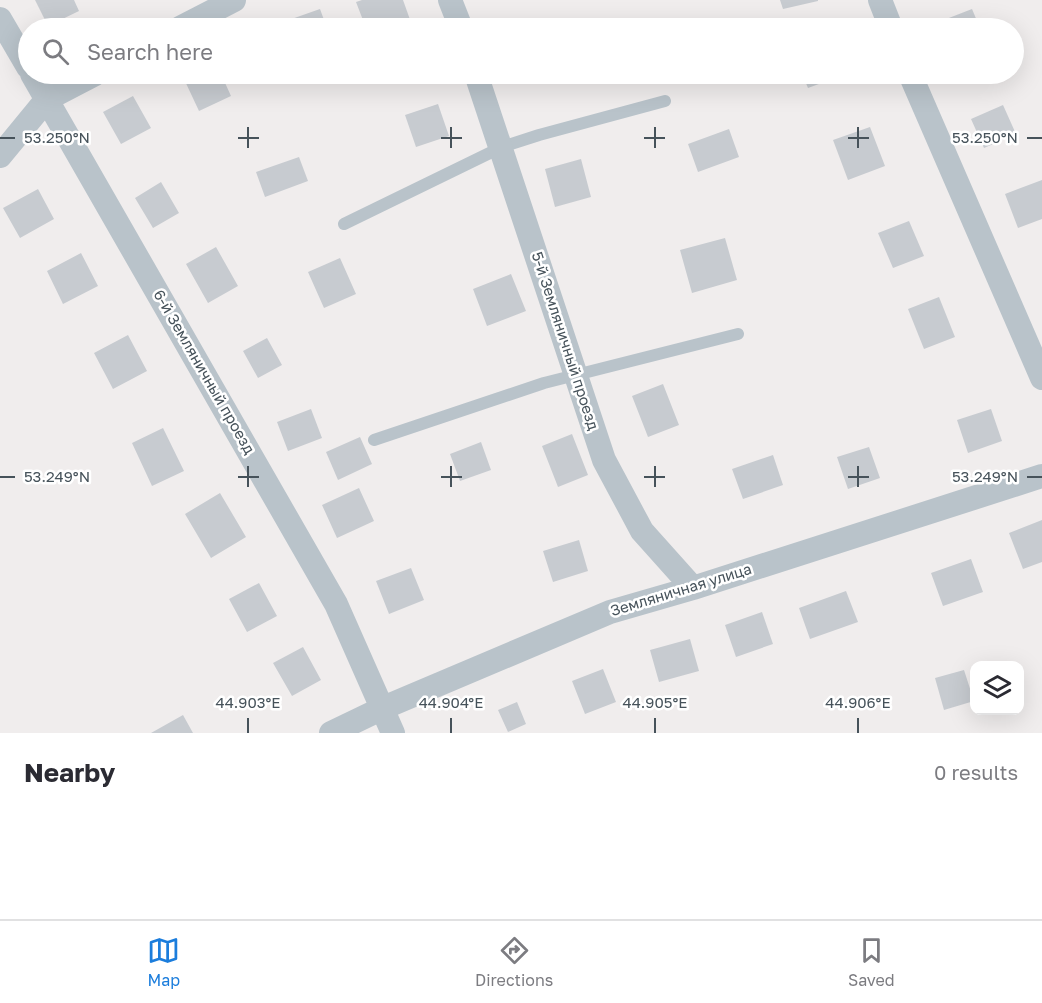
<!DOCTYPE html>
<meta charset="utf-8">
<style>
body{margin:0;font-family:"Golos Text",sans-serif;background:#f7f7f7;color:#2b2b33}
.controls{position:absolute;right:18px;bottom:18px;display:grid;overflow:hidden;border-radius:12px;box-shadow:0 6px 24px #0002}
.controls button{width:54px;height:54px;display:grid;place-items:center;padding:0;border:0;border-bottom:2px solid #e1e1e2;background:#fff;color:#2b2b33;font:30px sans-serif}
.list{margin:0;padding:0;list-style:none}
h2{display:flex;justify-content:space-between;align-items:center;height:78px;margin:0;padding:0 24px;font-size:26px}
h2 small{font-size:20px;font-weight:400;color:#7c7c81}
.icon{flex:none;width:33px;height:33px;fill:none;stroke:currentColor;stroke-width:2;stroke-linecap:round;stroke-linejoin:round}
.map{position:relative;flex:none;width:1042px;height:733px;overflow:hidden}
.search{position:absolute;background:#fff;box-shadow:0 6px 24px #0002;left:18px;right:18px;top:18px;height:66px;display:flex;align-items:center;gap:15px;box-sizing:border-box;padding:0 21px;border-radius:33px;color:#7c7c81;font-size:22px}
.sheet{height:186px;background:#fff}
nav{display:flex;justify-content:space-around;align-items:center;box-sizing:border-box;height:84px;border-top:2px solid #e1e1e2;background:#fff;font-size:16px;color:#7c7c81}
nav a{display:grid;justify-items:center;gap:3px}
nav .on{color:#1b7ddc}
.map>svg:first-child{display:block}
.building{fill:#c7cbd0}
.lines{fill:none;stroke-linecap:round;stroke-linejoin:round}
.service{stroke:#b9c3ca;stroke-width:12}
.minor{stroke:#b9c3ca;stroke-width:24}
.ticks{fill:none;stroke:#46525a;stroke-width:2}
.labels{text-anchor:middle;stroke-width:5;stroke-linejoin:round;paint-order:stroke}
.street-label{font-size:15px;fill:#46525a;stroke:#fff}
.ticks-label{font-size:15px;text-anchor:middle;fill:#46525a;stroke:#fff;stroke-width:5;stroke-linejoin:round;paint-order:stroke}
</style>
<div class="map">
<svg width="1042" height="733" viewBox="0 0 1042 733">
<rect width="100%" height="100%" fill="#f0eded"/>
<path class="building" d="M35,0h39l5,11 -31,15z
M362,0h41l10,28h-47l-10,-26z
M780,0h38v1l-35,8z
M320,9l7,19h-41l-3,-6z
M972,9l8,19h-42l-2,-5z
M655,19l3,9h-24l-1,-2z
M197,74h24l10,22 -32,15 -15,-32z
M802,74h44l-38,14z
M133,96l18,32 -30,16 -18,-32z
M438,104l11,32 -33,11 -11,-32z
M1003,105l13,29 -32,14 -13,-29z
M870,127l15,39 -37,14 -15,-40z
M729,129l10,28 -41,15 -10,-28z
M299,157l9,24 -43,16 -9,-25z
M581,159l10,38 -36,10 -10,-38z
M1042,180v39l-24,9 -13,-34z
M161,182l18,31 -26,15 -18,-30z
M38,189l16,30 -34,19 -17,-30z
M909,221l15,35 -31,12 -15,-35z
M725,238l12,42 -45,13 -12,-43z
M216,247l22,39 -30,17 -22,-39z
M81,253l17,33 -35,18 -16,-33z
M340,258l16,36 -32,14 -16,-36z
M511,274l15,37 -39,15 -14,-37z
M939,297l16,40 -31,12 -16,-40z
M128,335l19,36 -34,18 -19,-36z
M267,338l15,27 -24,13 -15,-27z
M663,384l16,41 -31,12 -16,-41z
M311,409l11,29 -34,13 -11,-29z
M991,409l11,32 -34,12 -11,-33z
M163,428l21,43 -32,15 -20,-43z
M572,434l16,41 -30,12 -16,-41z
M360,437l12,27 -34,16 -12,-28z
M481,442l10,28 -31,11 -10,-27z
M869,447l11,31 -32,11 -11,-32z
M773,455l10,30 -40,14 -11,-30z
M359,488l15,33 -37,17 -15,-33z
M220,493l26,44 -35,21 -26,-44z
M1042,520v42l-19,7 -14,-36z
M579,540l9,31 -35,11 -10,-31z
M971,559l12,33 -40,14 -12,-33z
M411,568l13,32 -35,14 -13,-33z
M259,583l18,33 -30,16 -18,-33z
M846,591l12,31 -48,17 -11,-31z
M762,612l11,32 -37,13 -11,-32z
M690,639l9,32 -40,11 -9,-32z
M303,647l18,33 -29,16 -19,-33z
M603,669l13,33 -31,12 -13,-33z
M964,670l10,31 -30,9 -9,-32z
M517,702l9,22 -18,8 -10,-22z
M183,715l10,18h-42z"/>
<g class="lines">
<path class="service" d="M344,224l158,-77 37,-12 126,-34
M374,440l170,-57 194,-49"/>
<path class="minor" d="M450,0l11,28
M880,0l11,28
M0,19l28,48
M180,28l54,-28
M32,74l304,530 57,129
M476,74l128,386 38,71 51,57
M910,74l132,304
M0,156l47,-57 48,-25
M331,733l52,-25 227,-96 83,-24 349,-112"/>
</g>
<path class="ticks" d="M248,127v21M451,127v21M655,127v21M858,127v21M0,138h15M238,138h21M441,138h21M644,138h21M848,138h21M1027,138h15M248,466v21M451,466v21M655,466v21M858,466v21M0,477h15M238,477h21M441,477h21M644,477h21M848,477h21M1027,477h15M248,718v15M451,718v15M655,718v15M858,718v15"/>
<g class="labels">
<g class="street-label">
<text transform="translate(565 341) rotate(72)" y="5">5-й Земляничный проезд</text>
<text transform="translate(204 372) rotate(60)" y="5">6-й Земляничный проезд</text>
<text transform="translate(681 590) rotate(-17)" y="5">Земляничная улица</text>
</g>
</g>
<g class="ticks-label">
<text x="57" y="143">53.250°N</text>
<text x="985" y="143">53.250°N</text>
<text x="57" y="482">53.249°N</text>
<text x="985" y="482">53.249°N</text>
<text x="248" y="708">44.903°E</text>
<text x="451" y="708">44.904°E</text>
<text x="655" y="708">44.905°E</text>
<text x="858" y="708">44.906°E</text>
</g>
</svg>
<div class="controls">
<button><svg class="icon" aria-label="layers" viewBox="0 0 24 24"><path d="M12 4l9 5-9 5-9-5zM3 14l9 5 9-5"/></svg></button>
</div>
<div class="search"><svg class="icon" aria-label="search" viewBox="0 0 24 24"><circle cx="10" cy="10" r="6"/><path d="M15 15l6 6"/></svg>Search here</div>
</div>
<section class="sheet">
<h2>Nearby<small>0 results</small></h2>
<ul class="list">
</ul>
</section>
<nav>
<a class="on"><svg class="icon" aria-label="map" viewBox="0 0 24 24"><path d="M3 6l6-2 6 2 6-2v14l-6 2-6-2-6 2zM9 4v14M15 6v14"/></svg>Map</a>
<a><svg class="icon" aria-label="directions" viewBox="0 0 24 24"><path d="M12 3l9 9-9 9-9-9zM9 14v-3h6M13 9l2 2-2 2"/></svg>Directions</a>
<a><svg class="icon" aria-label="saved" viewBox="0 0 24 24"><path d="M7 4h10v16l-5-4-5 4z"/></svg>Saved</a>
</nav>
